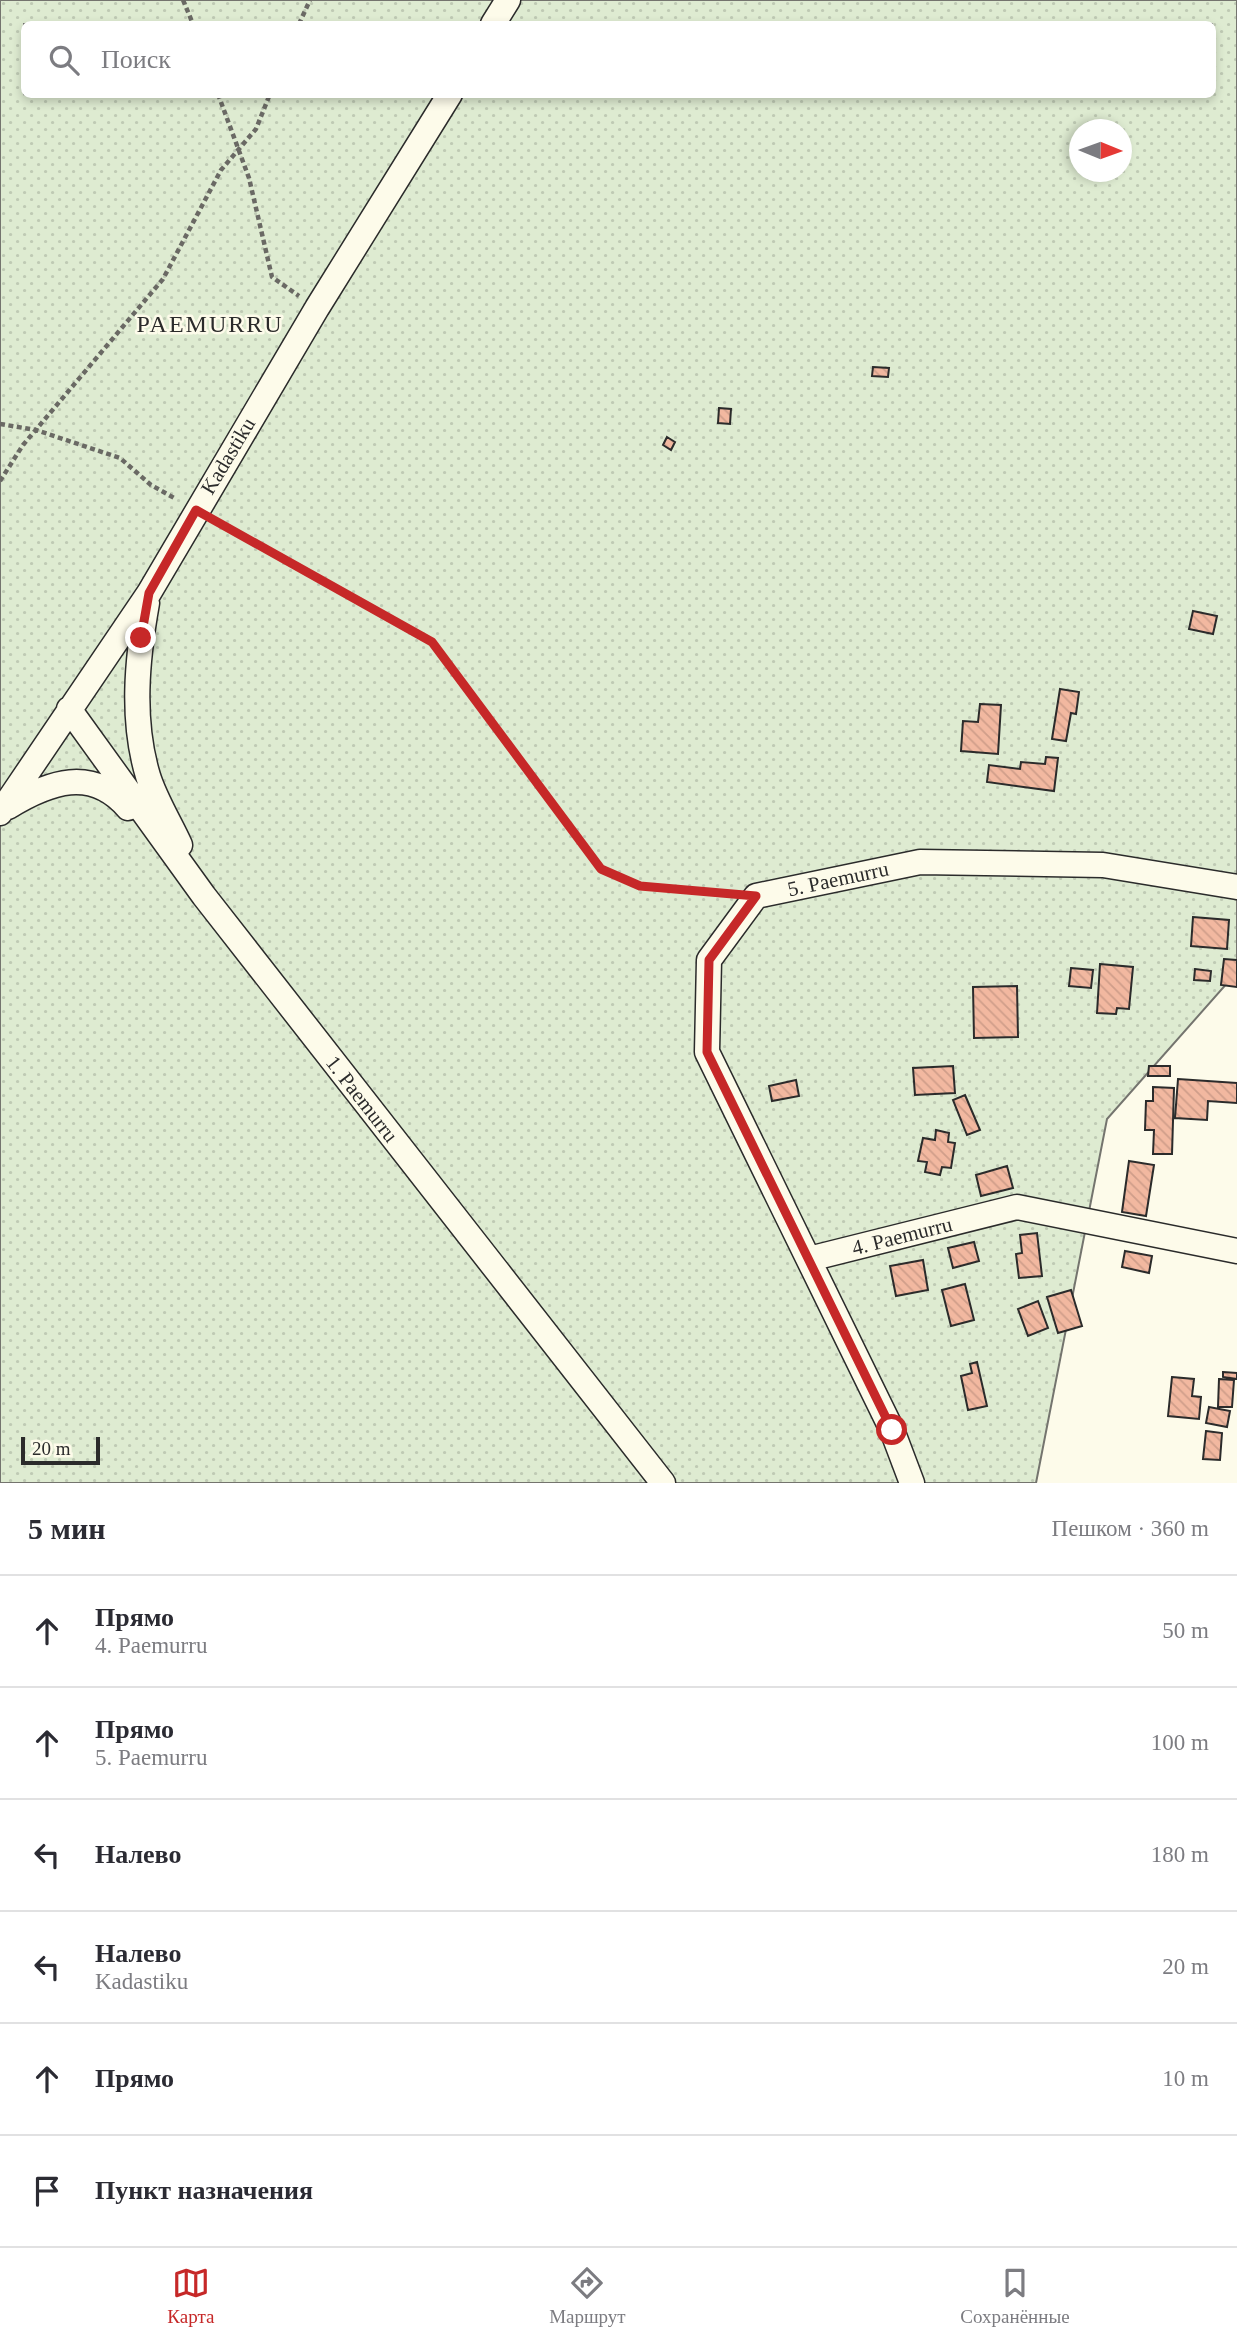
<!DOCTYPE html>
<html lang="ru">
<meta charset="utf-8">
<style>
body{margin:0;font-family:Georgia,serif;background:#f7f7f7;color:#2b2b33}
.compass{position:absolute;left:1069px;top:119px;width:63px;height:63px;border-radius:50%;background:#fff;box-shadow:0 4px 10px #0003;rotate:91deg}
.scale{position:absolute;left:21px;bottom:18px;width:79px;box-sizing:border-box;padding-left:7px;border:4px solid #2b2b2b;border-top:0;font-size:19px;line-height:24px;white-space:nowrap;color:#2b2b2b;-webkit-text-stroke:5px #fdfbea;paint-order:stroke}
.stop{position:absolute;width:21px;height:21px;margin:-16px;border:5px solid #c62828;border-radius:50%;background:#fff}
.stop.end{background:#c62828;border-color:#fff;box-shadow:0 2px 7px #0008}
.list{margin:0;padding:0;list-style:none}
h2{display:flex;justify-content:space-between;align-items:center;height:91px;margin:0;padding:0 28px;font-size:30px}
h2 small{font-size:23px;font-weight:400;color:#7c7c81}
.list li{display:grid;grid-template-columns:46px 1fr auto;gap:21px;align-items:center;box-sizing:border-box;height:112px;padding:0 28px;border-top:2px solid #e1e1e2}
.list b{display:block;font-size:26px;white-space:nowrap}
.list p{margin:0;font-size:23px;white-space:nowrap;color:#7c7c81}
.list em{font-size:23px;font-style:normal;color:#7c7c81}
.icon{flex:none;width:38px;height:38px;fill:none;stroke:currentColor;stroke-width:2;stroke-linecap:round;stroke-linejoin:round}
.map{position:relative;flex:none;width:1237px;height:1483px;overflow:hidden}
.search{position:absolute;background:#fff;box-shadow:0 4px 10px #0003;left:21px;right:21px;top:21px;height:77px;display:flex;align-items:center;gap:18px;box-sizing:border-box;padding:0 24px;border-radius:10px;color:#7c7c81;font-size:26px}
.sheet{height:763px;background:#fff}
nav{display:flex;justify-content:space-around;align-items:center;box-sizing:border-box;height:98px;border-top:2px solid #e1e1e2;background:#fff;font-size:19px;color:#7c7c81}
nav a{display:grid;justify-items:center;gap:4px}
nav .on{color:#c62828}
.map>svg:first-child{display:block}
.green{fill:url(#green-dots);stroke:#74746e;stroke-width:2;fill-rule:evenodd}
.building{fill:url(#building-back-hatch);stroke:#2b2b2b;stroke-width:2}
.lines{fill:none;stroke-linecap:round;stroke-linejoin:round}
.street-casing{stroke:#2b2b2b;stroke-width:27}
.path{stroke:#6a6964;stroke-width:4.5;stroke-dasharray:5 3.5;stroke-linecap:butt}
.street{stroke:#fdfbea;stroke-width:24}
.route{stroke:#c62828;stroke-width:9}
.labels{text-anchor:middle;stroke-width:5;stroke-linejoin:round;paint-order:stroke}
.street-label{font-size:21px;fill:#2b2b2b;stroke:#fdfbea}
.quarter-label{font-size:24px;letter-spacing:2px;fill:#2b2b2b;stroke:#fdfbea}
</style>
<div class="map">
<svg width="1237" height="1483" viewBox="0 0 1237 1483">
<defs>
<pattern id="green-dots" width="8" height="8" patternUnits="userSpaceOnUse" patternTransform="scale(1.75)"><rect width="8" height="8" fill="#deebd1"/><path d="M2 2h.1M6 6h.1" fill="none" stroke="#bfcab4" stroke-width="1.8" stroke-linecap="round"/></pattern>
<pattern id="building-back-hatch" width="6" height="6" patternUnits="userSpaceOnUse" patternTransform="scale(1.75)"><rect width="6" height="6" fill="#f2b8a0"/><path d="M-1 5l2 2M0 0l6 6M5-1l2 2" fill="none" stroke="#d09e8a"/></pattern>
</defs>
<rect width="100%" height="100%" fill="#fdfbea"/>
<path class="green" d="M0,0h1237v972l-130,147 -71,364h-1036zM24,24h1188v70h-1188zM1080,130h42v42h-42z"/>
<path class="building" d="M873,367l16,1 -1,9 -16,-1z
M719,408l12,1 -1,15 -12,-1z
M667,437l8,5 -4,8 -8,-5z
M1193,611l24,5 -4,18 -24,-5z
M1060,689l19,3 -3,22 -5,-1 -5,28 -14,-2z
M980,704l21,1 -3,49 -37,-3 2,-30 15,1z
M1046,757l12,1 -4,33 -67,-9 2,-17 31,4 1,-7 24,2z
M1193,917l36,3 -2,29 -36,-3z
M1224,959l13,1v27l-16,-2z
M1100,964l33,3 -4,42 -12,-1 -1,6 -19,-1z
M1071,968l22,2 -2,18 -22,-2z
M1195,969l16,2 -1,10 -16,-1z
M1017,986l1,51 -44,1 -1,-51z
M953,1066l2,27 -40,2 -2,-27z
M1149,1066h21v10h-22z
M1178,1079l59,4v20l-29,-2 -1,19 -32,-2z
M796,1080l3,16 -27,5 -3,-15z
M1153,1087l21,1 -2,66h-19l1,-24h-9l1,-29h7z
M965,1095l15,35 -13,5 -14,-35z
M936,1130l13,3 -1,9 7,1 -4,25 -9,-1 -2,8 -15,-3 2,-10 -9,-1 5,-23 12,2z
M1129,1161l25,4 -8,51 -24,-4z
M1007,1166l6,22 -32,8 -5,-21z
M1037,1233l5,43 -23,2 -3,-24 6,-1 -2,-18z
M974,1242l5,19 -26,7 -5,-20z
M1125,1251l27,5 -3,17 -27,-6z
M923,1260l5,30 -32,6 -6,-30z
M965,1284l9,36 -23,6 -9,-36z
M1071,1290l11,36 -24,7 -11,-36z
M1038,1301l10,27 -20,8 -10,-27z
M977,1362l10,44 -19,4 -7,-34 11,-3 -2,-9z
M1223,1372l14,1v6l-14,-2z
M1172,1377l22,2 -2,17 9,1 -2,22 -31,-3z
M1219,1379l15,1 -2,27h-14z
M1209,1407l21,4 -3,16 -21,-4z
M1206,1431l16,2 -2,27 -17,-1z"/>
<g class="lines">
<g class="street-casing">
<path id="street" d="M493,24l15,-24
M147,603c-10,56 -16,117 1,173 7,23 22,47 32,69
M69,709l135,187 459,587
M8,807c41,-25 84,-41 120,1
M0,813l149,-220 168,-285 133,-214
M809,1259l208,-52 220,44
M912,1483l-20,-53 -185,-378 2,-92 47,-64 164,-34 183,3 134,22"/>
</g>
<path class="path" d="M183,0l10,24
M299,24l11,-24
M218,94l31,84 23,99 27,19
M0,424l36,6 84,28 31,27 25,14
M0,481l23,-36 140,-166 58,-109 35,-41 14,-35
M217,522l215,120 169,227 39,17 88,7"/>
<use href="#street" class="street"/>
</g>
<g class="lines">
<path class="route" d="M141,638l8,-45 47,-83 236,132 169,227 39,17 116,10 -47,64 -2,92 185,378"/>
</g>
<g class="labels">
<g class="street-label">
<text transform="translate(228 456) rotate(-59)" y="7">Kadastiku</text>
<text transform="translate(838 879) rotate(-12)" y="7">5. Paemurru</text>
<text transform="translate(362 1099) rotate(52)" y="7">1. Paemurru</text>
<text transform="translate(902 1236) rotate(-14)" y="7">4. Paemurru</text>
</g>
<g class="quarter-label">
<text x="210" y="332">PAEMURRU</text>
</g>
</g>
</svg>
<svg class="compass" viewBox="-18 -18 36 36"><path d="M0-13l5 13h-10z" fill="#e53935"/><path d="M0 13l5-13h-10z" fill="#7c7c81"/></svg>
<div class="scale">20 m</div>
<div class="stop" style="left:892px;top:1430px"></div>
<div class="stop end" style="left:141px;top:638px"></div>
<div class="search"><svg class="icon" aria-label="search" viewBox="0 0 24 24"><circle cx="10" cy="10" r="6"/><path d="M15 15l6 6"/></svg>Поиск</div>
</div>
<section class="sheet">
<h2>5 мин<small>Пешком · 360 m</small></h2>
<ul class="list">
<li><svg class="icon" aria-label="ahead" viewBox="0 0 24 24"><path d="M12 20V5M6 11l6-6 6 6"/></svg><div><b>Прямо</b><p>4. Paemurru</p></div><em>50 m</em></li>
<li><svg class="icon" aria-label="ahead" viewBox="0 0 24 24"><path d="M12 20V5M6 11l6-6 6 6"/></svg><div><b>Прямо</b><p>5. Paemurru</p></div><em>100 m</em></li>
<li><svg class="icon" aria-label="left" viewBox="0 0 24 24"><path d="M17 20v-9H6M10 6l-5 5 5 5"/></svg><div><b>Налево</b></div><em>180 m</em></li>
<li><svg class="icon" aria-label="left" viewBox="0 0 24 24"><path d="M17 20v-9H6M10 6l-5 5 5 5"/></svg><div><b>Налево</b><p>Kadastiku</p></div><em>20 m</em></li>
<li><svg class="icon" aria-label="ahead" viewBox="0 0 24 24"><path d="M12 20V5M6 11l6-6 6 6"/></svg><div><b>Прямо</b></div><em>10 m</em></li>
<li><svg class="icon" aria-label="arrive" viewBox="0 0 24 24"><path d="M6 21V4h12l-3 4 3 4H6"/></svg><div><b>Пункт назначения</b></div></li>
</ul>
</section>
<nav>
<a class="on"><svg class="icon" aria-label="map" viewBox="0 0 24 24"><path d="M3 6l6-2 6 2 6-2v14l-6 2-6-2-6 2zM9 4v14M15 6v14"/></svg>Карта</a>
<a><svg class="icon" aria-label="directions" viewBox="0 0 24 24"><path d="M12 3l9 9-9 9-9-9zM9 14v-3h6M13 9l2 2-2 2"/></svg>Маршрут</a>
<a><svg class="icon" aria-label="saved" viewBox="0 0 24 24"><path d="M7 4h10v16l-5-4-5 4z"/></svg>Сохранённые</a>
</nav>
